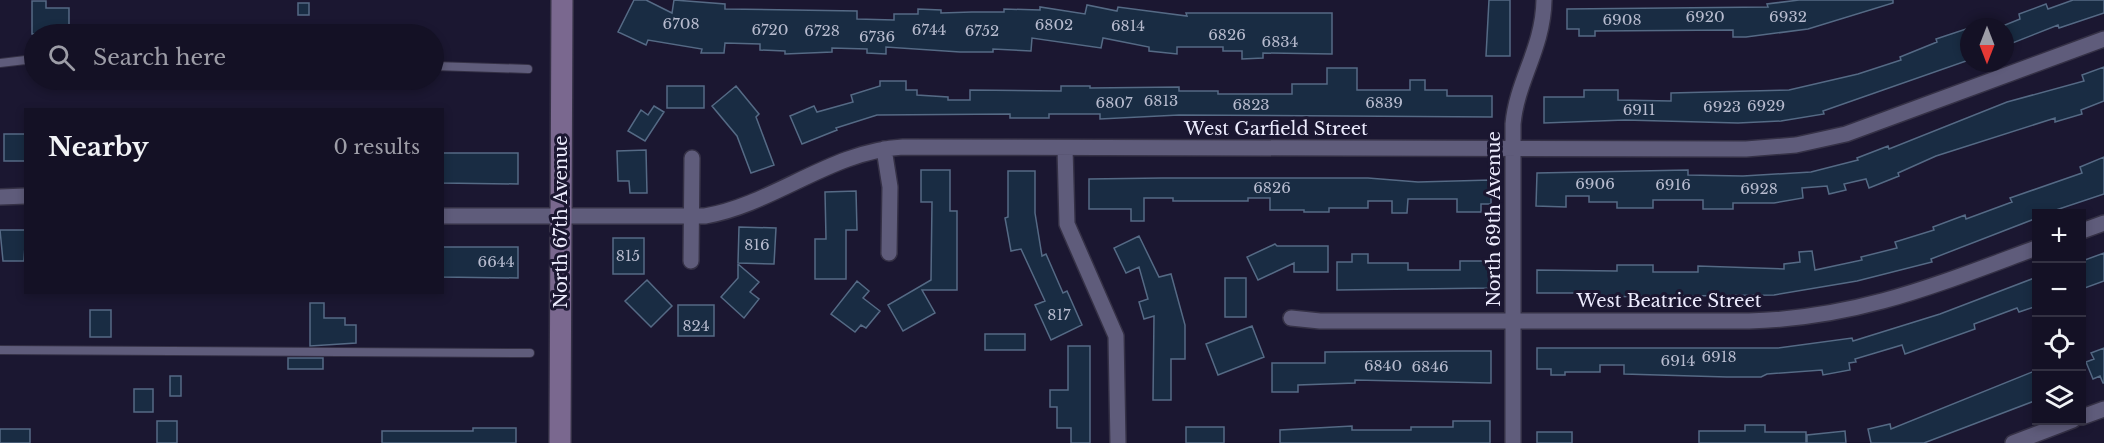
<!DOCTYPE html>
<meta charset="utf-8">
<style>
body{margin:0;font-family:"Libre Baskerville",serif;background:#211f32;color:#f1f3f6}
.controls{position:absolute;right:18px;bottom:18px;display:grid;overflow:hidden;border-radius:0px;box-shadow:0 3px 9px #0003}
.controls button{width:54px;height:54px;display:grid;place-items:center;padding:0;border:0;border-bottom:2px solid #333142;background:#141125;color:#f1f3f6;font:30px sans-serif}
.compass{position:absolute;left:1960px;top:18px;width:54px;height:54px;border-radius:50%;background:#141125;box-shadow:0 3px 9px #0003;rotate:180deg}
.list{margin:0;padding:0;list-style:none}
h2{display:flex;justify-content:space-between;align-items:center;height:78px;margin:0;padding:0 24px;font-size:26px}
h2 small{font-size:20px;font-weight:400;color:#9d9da7}
.icon{flex:none;width:33px;height:33px;fill:none;stroke:currentColor;stroke-width:2;stroke-linecap:round;stroke-linejoin:round}
.map{position:relative;flex:none;width:2104px;height:443px;overflow:hidden}
.search{position:absolute;background:#141125;box-shadow:0 3px 9px #0003;left:24px;top:24px;width:420px;height:66px;display:flex;align-items:center;gap:15px;box-sizing:border-box;padding:0 21px;border-radius:33px;color:#9d9da7;font-size:22px}
.panel{position:absolute;background:#141125;box-shadow:0 3px 9px #0003;left:24px;top:108px;width:420px;height:186px;border-radius:0px}
.map>svg:first-child{display:block}
.building{fill:#192c43;stroke:#556a85;stroke-width:1.5}
.lines{fill:none;stroke-linecap:round;stroke-linejoin:round}
.lane-casing{stroke:#353146;stroke-width:10}
.street-casing{stroke:#353146;stroke-width:18}
.secondary-casing{stroke:#353146;stroke-width:24}
.lane{stroke:#5f5c7b;stroke-width:8}
.street{stroke:#5f5c7b;stroke-width:15}
.secondary{stroke:#7a688f;stroke-width:21}
.labels{text-anchor:middle;stroke-width:6;stroke-linejoin:round;paint-order:stroke}
.number-label{font-size:15px;fill:#b7bbce}
.street-label{font-size:18px;fill:#ecebfd;stroke:#1b1731}
</style>
<div class="map">
<svg width="2104" height="443" viewBox="0 0 2104 443">
<rect width="100%" height="100%" fill="#1b1731"/>
<path class="building" d="M634,0h12l26,13 2,-13 51,4v5l132,2v8l37,1v-6h24v-5l23,1v3l31,-1h32v-3l36,1v-3l45,7 2,-9 30,6 1,-4 69,9 -1,-3h146v41l-69,-1v5l-21,1v-8h-19v-4h-46v7l-28,-3v-4l-46,-9 -2,10 -69,-10 -1,13 -38,-2v3h-33l-74,-5v7l-19,-1v-4l-35,-1v4l-47,2v-3l-25,-1v-6l-35,-1 -1,10h-23l1,-4 -54,-9 -2,5 -28,-13z
M1489,0h21v56h-24z
M1799,0h94v3l-85,26 -62,8h-13v-7l-138,1v5h-16v-7h-12v-20l201,-2 -1,-3z
M2073,0h31v13l-45,15 -1,-3 -53,21v-21l15,-6 -1,-5 27,-10 2,5z
M32,1h14v7h23v25l-37,1z
M298,3h11v12h-11z
M1969,28v32l-146,51 1,3 -43,7 -43,2 -113,-3 -81,3v-26h40v-7h34v10l53,1v-8l118,-3 69,-16 43,-14 -1,-3 37,-15 -1,-3z
M2104,67v34l-23,9 1,4 -27,8v-4l-119,38 -38,17 1,3 -30,12 -3,-9 -22,5 2,6 -17,4 -2,-8 -25,2 1,10 -29,5h-41v6h-30v-9h-50v8h-36v-6h-28v-6h-23v11l-30,-1 1,-33 151,-3v5l55,1 68,-4 47,-12 -1,-2 31,-12 1,3 118,-47 77,-21 -2,-6z
M1327,68h30v22h53v-10h15v10h22v6h45v21l-313,-2 -79,4v-5h-51v4h-39v-4l-133,1 -41,13 1,2 -35,14 -12,-28 24,-10 3,6 36,-10 -2,-7 29,-9v-5h26v9h11v5l31,2v3h22v-10l91,1v-5h29v2l89,-1v4h39v3h74v-10h35z
M667,86h37v22h-37z
M736,86l23,28 -3,3 18,48 -23,8 -14,-37 -25,-30z
M654,106l10,6 -19,29 -17,-10 13,-21 7,5z
M4,134h22v27h-22z
M646,150l1,43h-17l-1,-12h-11l-1,-30z
M442,153h76v31l-76,-1z
M2104,157v37l-57,19h-10v5l-106,41 1,3 -75,19 -83,14 -193,2v-4h-44v-23l80,1v-6h36v7h45v-6l86,3v-5l16,-2 -1,-10 13,-1 3,19 47,-10 -1,-3 36,-9 -2,-6 39,-12 -1,-3 32,-12 1,4 46,-17 -2,-4 72,-25 -2,-6z
M921,170h29v41h7v79h-35l13,23 -32,18 -15,-26 43,-25 1,-78h-11z
M1008,171h27v42l7,43 4,-2 17,39 4,-2 15,34 -31,15 -16,-35 10,-4 -24,-52 -10,2 -6,-33 3,-1z
M1162,178h206l50,4 73,-2v24h-10v8h-24v-13h-49l-1,14h-15v-12h-24v7h-39v4h-25v-2h-34v-12h-22v3h-75v-3h-29v23h-13v-12h-42v-30z
M856,191l1,39h-11v49h-31v-40h11l-1,-47z
M739,227l37,1 -2,36 -36,-1z
M0,230h26l-2,31h-21z
M1139,236l20,41 12,-3 14,51v34h-14v41h-18l1,-84 -10,3 -5,-17 9,-3 -9,-32 -13,6 -12,-25z
M613,238h31v36h-31z
M1275,244l2,2h51v26h-34v-9l-36,17 -11,-23z
M442,247h76v31l-76,-1z
M2104,253v28l-22,8v-28z
M1352,254h16v9h40v7h52v-9h32v27l-155,2v-28h15z
M738,264l21,18 -9,10 9,7 -15,19 -23,-21 17,-19z
M2037,277v29l-18,6 -2,-4 -43,16 1,5 -70,25 -3,-9 -47,14 1,3 -7,1 1,7 -27,5 -1,-5 -55,4 -6,3h-34l-103,-3v-9h-24v7h-35v3h-14v-6h-14v-21h241l74,-10 1,3 87,-27z
M1225,278h21v39h-21z
M647,280l25,26 -21,21 -26,-26z
M857,281l12,10 -6,7 17,13 -14,17 -5,-3 -6,7 -24,-18z
M310,303h14v15h21v7h11v18l-46,3z
M678,305h36v31h-36z
M90,310h21v27h-21z
M1252,326l12,31 -46,18 -12,-31z
M985,334h40v16h-40z
M1068,346h22v97h-19v-15h-14v-21h-7v-17h18z
M2104,348v35h-1l-3,-7 -7,3 -7,-17 8,-3 -3,-6z
M1456,351h35v32l-136,-3v3l-57,2v7h-26v-29h53v-11z
M288,358h35v11h-35z
M2037,370v30l-113,43h-53l-3,-14 22,-5 1,5z
M170,376h11v20h-11z
M134,389h19v23h-19z
M157,421h20v22h-20z
M1453,421h37v22h-210v-13l72,-4v4h59v-3h42z
M1745,425h20v7h41v11h-107v-12h46z
M1186,427h38v16h-38z
M473,428h43v15h-134v-12h91z
M0,429h30v14h-30z
M1845,431l1,12h-39v-8z
M1537,432h35v11h-35z"/>
<g class="lines">
<g class="lane-casing">
<path id="lane" d="M0,63l34,-4
M434,66l94,3
M0,350l530,3"/>
</g>
<g class="street-casing">
<path id="street" d="M1065,148l2,76 49,112 2,107
M884,149l6,38 -1,66
M0,197l26,-1
M442,216h263c69,-12 126,-65 198,-69l843,2 50,-4 50,-11 258,-95
M2082,231l22,-8
M691,261l1,-103
M1291,318l29,3h429c109,-3 187,-36 287,-73
M2082,417l22,-8
M1513,443v-319c4,-44 30,-75 31,-124
M2013,443l60,-23"/>
</g>
<g class="secondary-casing">
<path id="secondary" d="M560,443l2,-443"/>
</g>
<use href="#lane" class="lane"/>
<use href="#street" class="street"/>
<use href="#secondary" class="secondary"/>
</g>
<g class="labels">
<g class="number-label">
<text x="1705" y="22">6920</text>
<text x="1788" y="22">6932</text>
<text x="1622" y="25">6908</text>
<text x="681" y="29">6708</text>
<text x="1054" y="30">6802</text>
<text x="1128" y="31">6814</text>
<text x="770" y="35">6720</text>
<text x="929" y="35">6744</text>
<text x="822" y="36">6728</text>
<text x="982" y="36">6752</text>
<text x="1227" y="40">6826</text>
<text x="877" y="42">6736</text>
<text x="1280" y="47">6834</text>
<text x="1161" y="106">6813</text>
<text x="1114" y="108">6807</text>
<text x="1384" y="108">6839</text>
<text x="1251" y="110">6823</text>
<text x="1766" y="111">6929</text>
<text x="1722" y="112">6923</text>
<text x="1639" y="115">6911</text>
<text x="1595" y="189">6906</text>
<text x="1673" y="190">6916</text>
<text x="1272" y="193">6826</text>
<text x="1759" y="194">6928</text>
<text x="757" y="250">816</text>
<text x="628" y="261">815</text>
<text x="496" y="267">6644</text>
<text x="1059" y="320">817</text>
<text x="696" y="331">824</text>
<text x="1719" y="362">6918</text>
<text x="1678" y="366">6914</text>
<text x="1383" y="371">6840</text>
<text x="1430" y="372">6846</text>
</g>
<g class="street-label">
<text x="1276" y="135">West Garfield Street</text>
<text transform="translate(1494 219) rotate(-90)" y="6">North 69th Avenue</text>
<text transform="translate(561 222) rotate(-90)" y="6">North 67th Avenue</text>
<text x="1669" y="307">West Beatrice Street</text>
</g>
</g>
</svg>
<div class="controls">
<button>+</button>
<button>−</button>
<button><svg class="icon" aria-label="locate" viewBox="0 0 24 24"><circle cx="12" cy="12" r="6"/><path d="M12 2v4M12 18v4M2 12h4M18 12h4"/></svg></button>
<button><svg class="icon" aria-label="layers" viewBox="0 0 24 24"><path d="M12 4l9 5-9 5-9-5zM3 14l9 5 9-5"/></svg></button>
</div>
<svg class="compass" viewBox="-18 -18 36 36"><path d="M0-13l5 13h-10z" fill="#e53935"/><path d="M0 13l5-13h-10z" fill="#9d9da7"/></svg>
<div class="search"><svg class="icon" aria-label="search" viewBox="0 0 24 24"><circle cx="10" cy="10" r="6"/><path d="M15 15l6 6"/></svg>Search here</div>
<section class="panel">
<h2>Nearby<small>0 results</small></h2>
<ul class="list">
</ul>
</section>
</div>
